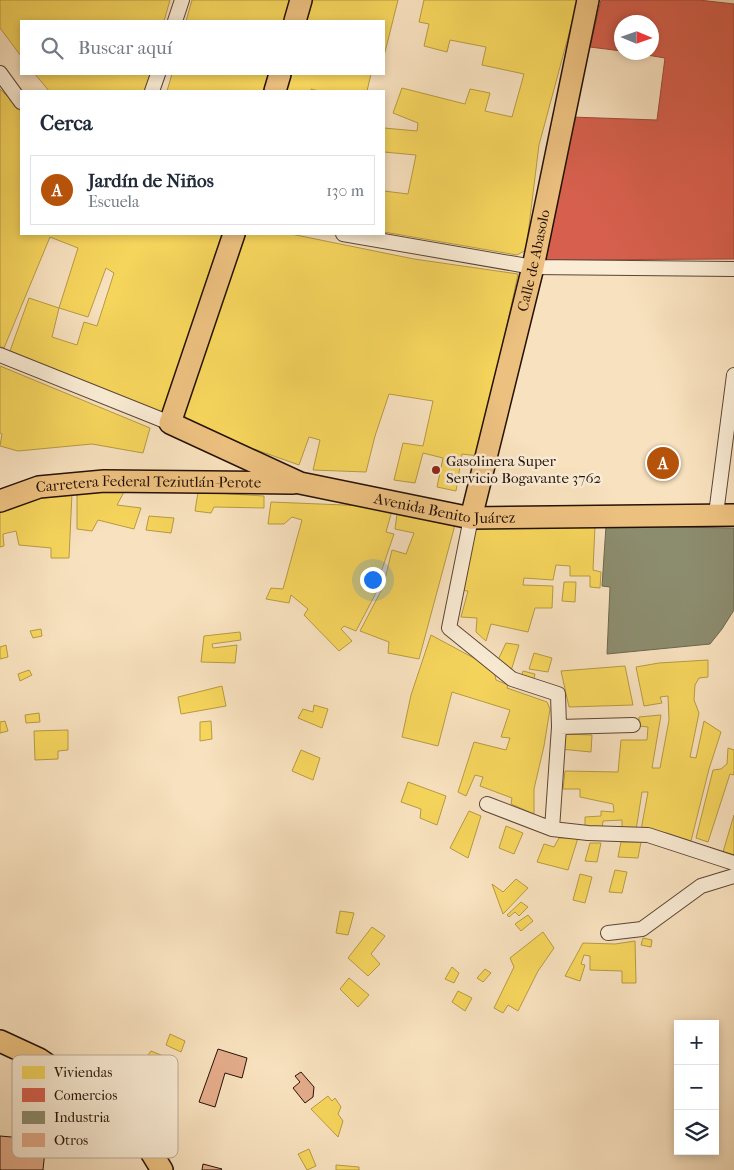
<!DOCTYPE html>
<html lang="es">
<meta charset="utf-8">
<style>
body{margin:0;font-family:"IM FELL French Canon",serif;background:#f2f2f3;color:#1f2937}
.controls{position:absolute;right:15px;bottom:15px;display:grid;overflow:hidden;border-radius:0px;box-shadow:0 2px 8px #0003}
.controls button{width:45px;height:45px;display:grid;place-items:center;padding:0;border:0;border-bottom:1px solid #e0e1e3;background:#fff;color:#1f2937;font:25px sans-serif}
.compass{position:absolute;left:614px;top:15px;width:45px;height:45px;border-radius:50%;background:#fff;box-shadow:0 2px 8px #0003;rotate:92deg}
.you{position:absolute;left:372px;top:579px;width:18px;height:18px;margin:-12px;border:4px solid #fff;border-radius:50%;background:#1a73e8;box-shadow:0 0 0 8px #1a73e833}
.badge{display:grid;place-items:center;width:32px;height:32px;border-radius:50%;background:#b45309;color:#fff;font-size:16px;font-weight:700}
.pin{position:absolute;translate:-50% -50%;border:2px solid #fff;box-shadow:0 1px 5px #0006}
.list{margin:0;padding:0;list-style:none}
h2{display:flex;justify-content:space-between;align-items:center;height:65px;margin:0;padding:0 20px;font-size:21px}
h2 small{font-size:16px;font-weight:400;color:#747a83}
.list li{display:grid;grid-template-columns:32px 1fr auto;gap:15px;align-items:center;box-sizing:border-box;height:70px;margin:0 10px 10px;padding:0 10px;border:1px solid #e0e1e3;border-radius:0px}
.list b{display:block;font-size:19px;white-space:nowrap}
.list p{margin:0;font-size:16px;white-space:nowrap;color:#747a83}
.list em{font-size:16px;font-style:normal;color:#747a83}
.icon{flex:none;width:28px;height:28px;fill:none;stroke:currentColor;stroke-width:2;stroke-linecap:round;stroke-linejoin:round}
.map{position:relative;flex:none;width:734px;height:1170px;overflow:hidden}
.search{position:absolute;background:#fff;box-shadow:0 2px 8px #0003;left:20px;top:20px;width:365px;height:55px;display:flex;align-items:center;gap:12px;box-sizing:border-box;padding:0 18px;border-radius:0px;color:#747a83;font-size:19px}
.panel{position:absolute;background:#fff;box-shadow:0 2px 8px #0003;left:20px;top:90px;width:365px;height:145px;border-radius:0px}
.map>svg:first-child{display:block}
.homes{fill:#f6d55c;stroke:#b79a42}
.shops{fill:#d6604d;stroke:#a14938}
.industry{fill:#8c8c6e;stroke:#6d674f}
.building{fill:#e4ac8a;stroke:#251207}
.lines{fill:none;stroke-linecap:round;stroke-linejoin:round}
.street-casing{stroke:#5a4635;stroke-width:16}
.primary-casing{stroke:#251207;stroke-width:24}
.street{stroke:#faecd5;stroke-width:14}
.primary{stroke:#ecc07f;stroke-width:21}
.poi-dot{fill:#8f2418;stroke:#faecd5;stroke-width:2}
.labels{text-anchor:middle;stroke-width:5;stroke-linejoin:round;paint-order:stroke}
.street-label{font-size:15px;fill:#251207;stroke:#faecd5}
.poi-label{font-size:15px;fill:#251207;stroke:#faecd5;text-anchor:start}
.key{fill:#faecd5;stroke:#baab97;stroke-width:1}
.key-label{font-size:14px;fill:#251207}
</style>
<div class="map">
<svg width="734" height="1170" viewBox="0 0 734 1170">
<rect width="100%" height="100%" fill="#f8e1be"/>
<filter id="stains"><feTurbulence type="fractalNoise" baseFrequency=".004" numOctaves="4"/><feColorMatrix values="0 0 0 0 .2 0 0 0 0 .09 0 0 0 0 .02 0 0 0 .5 -.17"/></filter>
<radialGradient id="worn" r=".72"><stop offset=".6" stop-color="#630" stop-opacity="0"/><stop offset="1" stop-color="#630" stop-opacity=".3"/></radialGradient>
<path class="homes" d="M0,0h170l-6,21h-143v35l-21,-28z
M192,0h105l-7,21h-104z
M313,0h85l-14,56v-35h-77z
M424,0h154l-39,145 -13,105 -9,5 -133,-23v-41l24,3 8,-39 -32,-3v-24l33,3 1,-8 -25,-10 9,-25 63,16 5,-15 20,4 -5,18 27,6 12,-43 -42,-9 4,-18 -36,-7 -3,12 -23,-6 5,-22 -10,-2z
M35,74h115l-5,17h-96z
M172,74h103l-6,17h-102z
M291,74h80l-4,17h-48l-8,-2v2h-25z
M0,89l21,21v124h204l-62,183 -153,-66 19,-53 30,10 -7,29 25,8 7,-23 13,4 17,-53 -8,-5 -18,49 -29,-9 19,-60 -28,-11 -46,111 -4,-2z
M243,234h48l123,25 104,15 -39,182 -17,-2 -6,37 -19,-4 6,-29 -20,-5 -8,30 -21,-3 9,-37 20,3 10,-45 -44,-7 -14,42 -9,36 -53,-2 7,-30 -11,-3 -10,28 -110,-39 -6,-15z
M0,366l150,62 -7,25 -51,-9 -74,7 -18,-5 2,-12 -2,-1z
M77,490l47,2 -7,13 24,3 -7,21 -36,-9 -6,11 -15,-2z
M198,492l66,4v12l-50,-1 -3,6 -16,-2z
M72,493l-3,65h-18v-10l-32,-3 -3,-14 -13,3 1,12 -4,1v-42l35,-9z
M271,502l122,5 -7,25 8,2 -17,50 1,5 -22,42 -12,-5 -3,3 11,12 -13,10 -35,-36 4,-6 -17,-14 -2,8 -23,-4 5,-11 12,1 19,-69 -10,-3 -8,7h-16z
M398,507l58,14 -37,138 -31,-6 1,-11 -29,-11 23,-44 9,-37 14,4 8,-21 -19,-4z
M149,516l25,2 -3,15 -25,-3z
M473,520l122,6 -2,44 8,2 -1,16 -10,-1v-11h-20v-10l-14,-1 -3,15 -29,-2 -1,7 30,1 -1,22h-17l-7,24 -37,-8 -5,17 -10,-9 1,-14 -16,-1 7,-26 -8,-1z
M564,582h12l-1,20 -13,-1z
M41,629l1,7 -9,2 -3,-7z
M240,632l1,8 -29,4 1,4 24,-3 -2,18 -34,-1 3,-26z
M431,635l52,28 12,12 1,5 12,5 -1,3 40,14 3,7 -6,37 -10,43v25l-23,-10 1,-6 -32,-12 3,-9 -8,-2 -9,21 -8,-4 16,-50 32,8 4,-12 -9,-1 9,-27 -58,-18 -14,54 -36,-9 9,-42z
M506,643l13,2 -8,26 -13,-11z
M6,645l2,12 -8,2v-12z
M534,653l18,5 -4,14 -19,-3z
M708,660v17l-9,1 -4,7 -1,15 5,13 -9,44 6,1 8,-37 17,11 -12,37 -18,72 -24,-8 -26,-3 7,-38h-6l-6,38 -14,1v-11l-19,1 -1,9 -17,-1v-12l16,-1v-5l13,1 -1,-8 -33,-7v-8h-17l2,-18 53,1 3,-32h26l1,-13 -9,-1v-9l22,-2 -9,53h8l9,-48 -1,-24 -8,1 2,6 -18,3 -8,-39 23,-4z
M625,666l8,39 -64,2 -8,-36z
M29,670l3,5 -12,6 -2,-7z
M523,671l12,3 -2,8 -13,-3z
M222,686l4,20 -45,8 -3,-17z
M314,705l14,4 -6,19 -24,-10 5,-9 10,3z
M39,713l1,9 -14,1 -1,-8z
M5,721l3,10 -8,2v-11z
M211,721l1,18 -12,2v-19z
M68,730v20l-10,1v8l-23,1 -1,-29z
M561,734l31,1 -1,17 -31,-3z
M728,748l6,2v25l-4,-1 -22,68 -12,-4 17,-68 8,-1 6,-5z
M301,750l19,8 -7,22 -21,-9z
M408,782l38,14 -9,29 -17,-7 1,-9 -20,-7z
M469,811l12,5 -13,42 -18,-10z
M734,815v40l-11,-3z
M506,826l17,7 -9,21 -15,-6z
M559,838h19l-10,32 -31,-8 7,-18 10,3z
M621,842h20l-3,16 -20,-1z
M590,843h11l-4,19 -12,-1z
M615,870l12,2 -5,21 -13,-1z
M580,874l12,3 -7,26 -12,-3z
M516,879l12,9 -25,26 -11,-30 11,8z
M521,902l7,5 -9,9 -4,-4 -6,5 -2,-2z
M340,911l14,2 -6,22 -12,-2z
M528,915l5,6 -12,10 -6,-7z
M372,927l13,9 -14,18 9,10 -12,12 -20,-18z
M543,932l11,16 -16,23 -20,40 -10,-6 -5,8 -9,-5 20,-41 -4,-9z
M643,938l9,2 -1,7 -10,-2z
M635,941l1,42h-14v-12l-32,-1v-14l-6,-1 -3,9 4,1 -5,16 -15,-5 18,-33 32,1z
M452,967l7,6 -5,10 -9,-4z
M485,969l6,4 -8,9 -6,-4z
M349,978l20,17 -11,12 -18,-18z
M458,991l14,7 -7,13 -13,-9z
M170,1034l15,7 -4,11 -15,-7z
M151,1051l25,10 -5,13 -13,-11 -4,5 9,9 -8,9 -18,-16z
M328,1096l4,5 3,-3 6,9 -3,7 5,7 -5,16 -27,-28z
M309,1149l7,17 -9,4 -9,-16z
M336,1165l23,2v3h-23z"/>
<path class="shops" d="M601,0h98l35,4v255l-192,1 29,-143 86,3 8,-62 -36,-6h23v-30h-30v29l-32,-4z"/>
<path class="industry" d="M606,526l128,2v82l-12,19 -12,15 -103,10 3,-67 -8,-1z"/>
<path class="building" d="M218,1049l29,9 -5,20 -17,-5 -10,34 -16,-5z
M301,1072l13,15 -1,10 -8,6 -12,-15 7,-6 -5,-6z
M0,1136l46,4 -3,30h-43z
M203,1164l19,5 -1,1h-19z"/>
<g class="lines">
<g class="street-casing">
<path id="street" d="M175,21l7,-21
M0,73l21,29
M152,91l6,-17
M343,234l190,33 201,2
M0,355l170,68
M716,514l18,-139
M471,518l-22,110 63,51 46,15 1,33 -7,102
M559,727l74,-2
M487,804l65,25 36,4 60,2 86,28
M608,933l34,-4 59,-43 33,-10"/>
</g>
<g class="primary-casing">
<g id="primary">
<path d="M295,21l6,-21"/>
<path d="M275,91l5,-17"/>
<path id="s1" d="M234,234l-64,189 130,60 171,35 263,-3"/>
<path id="s2" d="M0,501l39,-14 65,-6 189,2"/>
<path id="s3" d="M471,518l62,-251 55,-267"/>
<path d="M0,1041l39,18 73,50 34,35 16,26"/>
</g>
</g>
<use href="#street" class="street"/>
<use href="#primary" class="primary"/>
</g>
<circle class="poi-dot" cx="436" cy="470" r="5"/>
<g class="labels">
<g class="street-label">
<text dy="5" stroke="none"><textPath href="#s3" startOffset="265">Calle de Abasolo</textPath></text>
<text dy="5" stroke="none"><textPath href="#s2" startOffset="151">Carretera Federal Teziutlán-Perote</textPath></text>
<text dy="5" stroke="none"><textPath href="#s1" startOffset="490">Avenida Benito Juárez</textPath></text>
</g>
<g class="poi-label">
<text x="446" y="466">Gasolinera Super<tspan x="446" dy="17">Servicio Bogavante 3762</tspan></text>
</g>
</g>
<rect x="12" y="1055" width="166" height="103" rx="8" class="key"/>
<rect x="22" y="1066" width="23" height="13" fill="#f6d55c"/>
<rect x="22" y="1088" width="23" height="14" fill="#d6604d"/>
<rect x="22" y="1111" width="23" height="13" fill="#8c8c6e"/>
<rect x="22" y="1133" width="23" height="14" fill="#e4ac8a"/>
<g class="key-label">
<text x="54" y="1077">Viviendas</text>
<text x="54" y="1100">Comercios</text>
<text x="54" y="1122">Industria</text>
<text x="54" y="1145">Otros</text>
</g>
<rect width="100%" height="100%" filter="url(#stains)"/>
<rect width="100%" height="100%" fill="url(#worn)"/>
</svg>
<div class="controls">
<button>+</button>
<button>−</button>
<button><svg class="icon" aria-label="layers" viewBox="0 0 24 24"><path d="M12 4l9 5-9 5-9-5zM3 14l9 5 9-5"/></svg></button>
</div>
<svg class="compass" viewBox="-18 -18 36 36"><path d="M0-13l5 13h-10z" fill="#e53935"/><path d="M0 13l5-13h-10z" fill="#747a83"/></svg>
<div class="you"></div>
<div class="pin badge" style="left:663px;top:463px">A</div>
<div class="search"><svg class="icon" aria-label="search" viewBox="0 0 24 24"><circle cx="10" cy="10" r="6"/><path d="M15 15l6 6"/></svg>Buscar aquí</div>
<section class="panel">
<h2>Cerca<small></small></h2>
<ul class="list">
<li><span class="badge">A</span><div><b>Jardín de Niños</b><p>Escuela</p></div><em>130 m</em></li>
</ul>
</section>
</div>
